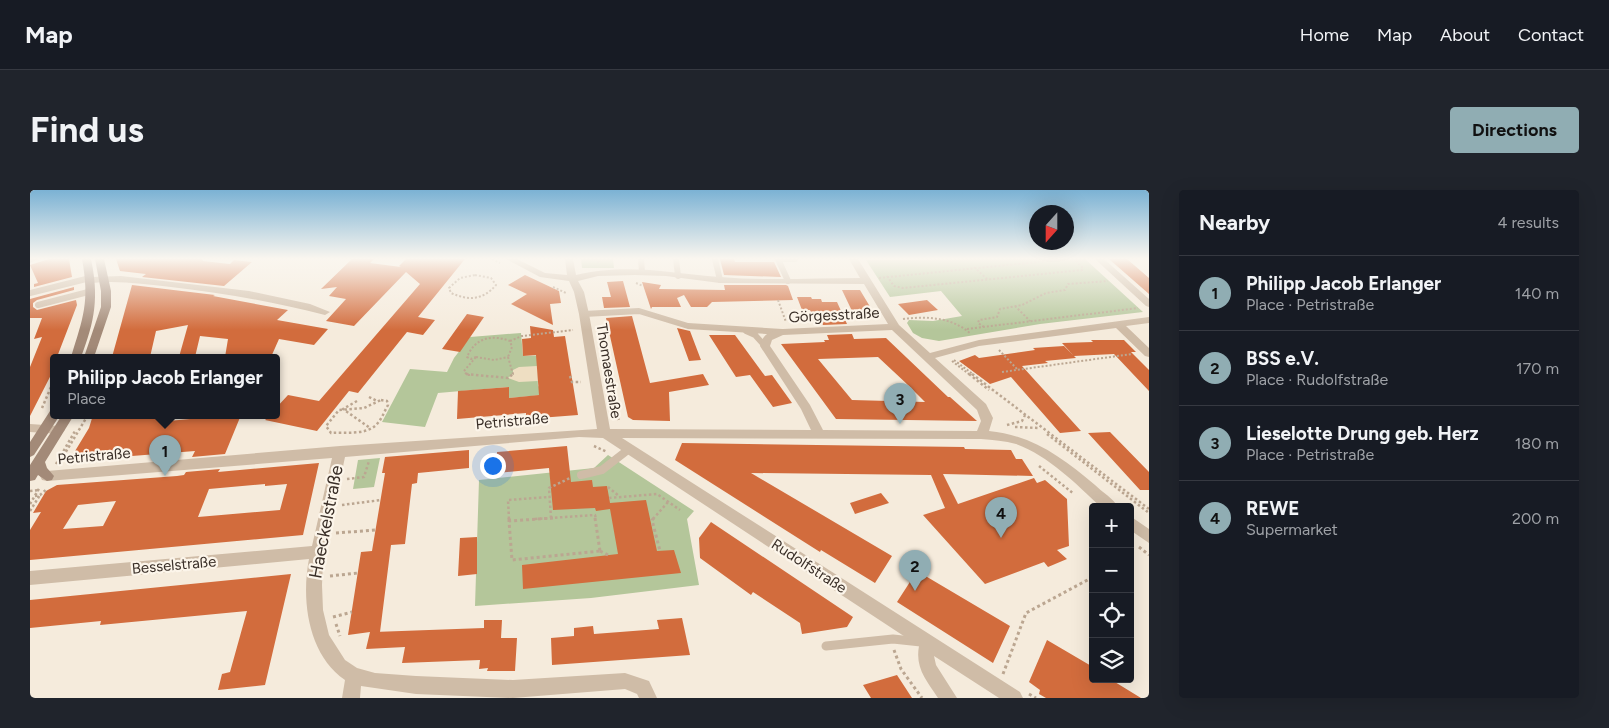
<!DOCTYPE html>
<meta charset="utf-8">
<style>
body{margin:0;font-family:Figtree,sans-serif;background:#20242c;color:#f1f3f6}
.controls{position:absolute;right:15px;bottom:15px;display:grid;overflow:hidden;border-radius:5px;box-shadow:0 5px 20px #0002}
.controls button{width:45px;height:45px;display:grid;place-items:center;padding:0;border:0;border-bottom:1px solid #363941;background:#171b24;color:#f1f3f6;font:25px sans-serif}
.compass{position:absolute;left:999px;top:15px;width:45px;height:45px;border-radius:50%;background:#171b24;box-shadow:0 5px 20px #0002;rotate:201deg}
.you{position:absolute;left:462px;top:275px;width:18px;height:18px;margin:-12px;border:4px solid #fff;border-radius:50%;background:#1a73e8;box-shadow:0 0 0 8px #1a73e833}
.badge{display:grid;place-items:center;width:32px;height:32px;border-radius:50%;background:#90adb3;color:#111;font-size:16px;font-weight:700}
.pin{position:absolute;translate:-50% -41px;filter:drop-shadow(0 1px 2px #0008)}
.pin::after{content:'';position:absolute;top:26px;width:18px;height:15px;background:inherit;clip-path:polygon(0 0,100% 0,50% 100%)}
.popup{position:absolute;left:20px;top:164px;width:230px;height:65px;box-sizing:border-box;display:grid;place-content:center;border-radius:5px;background:#171b24;filter:drop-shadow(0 1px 4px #0005);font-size:16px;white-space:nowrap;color:#9ea1a6}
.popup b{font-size:19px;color:#f1f3f6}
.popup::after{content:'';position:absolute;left:50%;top:100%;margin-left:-10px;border:10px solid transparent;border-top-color:#171b24}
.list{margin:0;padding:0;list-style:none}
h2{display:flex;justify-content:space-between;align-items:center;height:65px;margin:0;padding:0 20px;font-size:21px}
h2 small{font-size:16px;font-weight:400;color:#9ea1a6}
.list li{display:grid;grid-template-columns:32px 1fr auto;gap:15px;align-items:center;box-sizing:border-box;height:75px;padding:0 20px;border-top:1px solid #363941}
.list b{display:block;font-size:19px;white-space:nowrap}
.list p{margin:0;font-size:16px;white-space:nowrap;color:#9ea1a6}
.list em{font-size:16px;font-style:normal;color:#9ea1a6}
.icon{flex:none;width:28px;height:28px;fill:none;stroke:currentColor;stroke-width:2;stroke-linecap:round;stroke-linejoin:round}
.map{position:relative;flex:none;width:1119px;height:508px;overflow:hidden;border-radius:5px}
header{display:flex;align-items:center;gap:30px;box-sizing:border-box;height:70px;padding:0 25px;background:#171b24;border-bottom:1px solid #363941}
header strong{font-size:24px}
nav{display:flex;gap:28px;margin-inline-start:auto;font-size:18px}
.intro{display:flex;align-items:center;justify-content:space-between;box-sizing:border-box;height:120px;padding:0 30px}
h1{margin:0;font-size:35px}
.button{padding:12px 22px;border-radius:5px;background:#90adb3;color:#111;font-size:18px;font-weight:700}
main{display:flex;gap:30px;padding:0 30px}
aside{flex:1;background:#171b24;border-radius:5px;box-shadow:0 5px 20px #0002}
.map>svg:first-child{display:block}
.green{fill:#b4c69a}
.plaza{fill:#eedec2}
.building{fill:#d26c3d;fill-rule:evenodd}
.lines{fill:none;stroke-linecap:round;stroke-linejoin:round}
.path-far2{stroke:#bba691;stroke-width:2;stroke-dasharray:2 2;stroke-linecap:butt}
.path-far1{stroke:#bba691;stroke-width:2.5;stroke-dasharray:2.5 2.5;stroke-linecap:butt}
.path{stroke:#bba691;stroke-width:3;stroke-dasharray:3 3;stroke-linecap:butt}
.lane-far2{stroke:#cfbca7;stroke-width:6}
.lane-far1{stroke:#cfbca7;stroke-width:8}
.lane{stroke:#cfbca7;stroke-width:9}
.street{fill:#cfbca7;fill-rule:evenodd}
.secondary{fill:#a38a78;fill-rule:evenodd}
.labels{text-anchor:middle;stroke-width:4.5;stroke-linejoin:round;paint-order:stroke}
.street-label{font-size:15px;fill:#3a2f28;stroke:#fcf5ea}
.near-street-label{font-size:18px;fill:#3a2f28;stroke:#fcf5ea}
</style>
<header>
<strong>Map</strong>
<nav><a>Home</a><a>Map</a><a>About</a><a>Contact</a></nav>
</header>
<div class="intro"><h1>Find us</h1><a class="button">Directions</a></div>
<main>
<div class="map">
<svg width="1119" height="508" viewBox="0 0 1119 508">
<rect width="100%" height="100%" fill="#f5ebdc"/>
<path class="green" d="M551,69h32l1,9h-32z
M1055,69l58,53 -103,12 -101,17 -17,-3 -9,-5 -6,-10 2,-3 24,1 29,-5 -21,-25 -51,6 -24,-37z
M491,143l2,23 26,-1 1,10 -13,1 1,20 15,8 -44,4 -1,-11 -70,6 -13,34 -43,-5 28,-53 37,3 7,-14 16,-21z
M578,265l86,56 -7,8 12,66 -108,13 -116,8 4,-126 115,-12z
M350,268l-6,29 -21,2 5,-29z"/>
<path class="plaza" d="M507,176l1,15 -19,1 -11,-4 5,-4v-4l6,-3z"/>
<path class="building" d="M19,69h20l3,18 -38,10v-3l4,-1 -8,-18z
M86,69h86l1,2 27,3 4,-4 18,2 -28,24 -82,-9 4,-3 -26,-3z
M322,69h22l-4,4 31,4 -2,-1 7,-7h59l-47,58 17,3 -12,15 -16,-3 -49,61 -9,-2 -32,40 -52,-11 5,-5h6v-7l12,-13 31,6 101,-117 -14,-12 -52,54 -28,-5 20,-22 -17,-3 8,-9 -16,2z
M690,69h14l1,3h39l7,15 -57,-2z
M1079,69h18l22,19v16z
M495,85l34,16 2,12 -11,1 3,21 -42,-21 16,-10 -19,-9z
M593,91l7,26 -26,1 -2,-11h9l-4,-15z
M612,92l19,3 -2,4 66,1 -1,-5h62l2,1 5,14 -81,2 -5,5h-16l-7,-12 -7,3 4,9h-29l-1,2z
M102,95l83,10 -2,1 75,14 -11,10 51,9 -14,16 -35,-6 -8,18h-46l3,-18 -28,-3 -5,21h-16l9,-32 -32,6 -6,26h-38z
M44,97v3l-37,10 -4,3v4l4,3 39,-10 1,5 -20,52h-3l-1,14 -23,45v-49l12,-30 -8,2 8,-21h-12v-19z
M812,100h18l12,20 -20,1z
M767,107h14l1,2h9l1,3h15l10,22 -24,1 -4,-8h-6l-3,-7h-8z
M897,110l11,10 -29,5 -11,-11z
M437,124l17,3 -24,35 -18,-3z
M602,126l18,67 53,-9 6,11 -40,7 1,29 -37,-1 -5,-3 -22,-99z
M500,136l23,4 1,7 11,-1 13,79 -52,4v-6l-69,6 1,-28 51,-4v11l30,-3 -3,-40 -13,1 -1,-17 9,-1z
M647,138l13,3 11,29 -12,1z
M822,144l2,5 32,-1 62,59h2l27,24 -141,-2 -55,-75 44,-2 -1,-2h5l-2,-5zM848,167l30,28 17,17 -73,-2 -34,-41z
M679,145h26l30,41 7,-1 20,28 -19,4 -23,-32 -14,2z
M1061,150h33l12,12h-5l18,18v21l-35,-37 -40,2 2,2 -31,3 3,2 -26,3 59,65 -21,2 -49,-56 -21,7 -31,-23 16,-6 4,3 56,-8 -2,-2 31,-2 9,9 -11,-12 31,-1z
M63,225h74l1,6 33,-3 2,-3h38l-16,39 -33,3 3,-6 -126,10 20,-33z
M1080,242l39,40v18h-9l-52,-57z
M652,253l282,4 1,2 46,1 5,9h6l11,17 -90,-2 15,30 76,-26 3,5 8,-3 22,19 2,47 -12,4 10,9 -19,8 -4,-5 -59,22 -62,-69 22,-7 -14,-33 -180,-2 141,83 -17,27 -54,-33 -1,2 -145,-92z
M537,256l4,36 21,-2 1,7 14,-1 3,17 36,-3 11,51 17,-1 7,23 -158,16 -1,-24 96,-11 -8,-45 -14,2 -1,-3 -42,2 -4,-42 -52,5v-21z
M439,260v18l-51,5 -1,10 -5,1 -7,60 -14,1 -11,87h-6l110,-4v-8h18l-1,18h16l-2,33h-28l1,-3 -9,1 1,-9 -78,3 3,-16 -39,2 4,-17 -22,3 13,-83 11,-1 13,-78h-3l3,-16z
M289,273l-16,72 -273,25v-30l11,-18 -8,1 13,-22 11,-6 120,-9 7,-1 2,-3 34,-3 -2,3zM235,294v2l22,-2 -7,26 -82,7 11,-28zM86,311l-13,25 -40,3 15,-24z
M851,303l8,10 -34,11 -5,-11z
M681,332l142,95 -6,10 -45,7 -2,-11 -47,-31 -2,3 -51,-37 -1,-20z
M447,347v37l-19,2 2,-38z
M887,381l93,55 -17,37 -96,-61z
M261,384l-26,111 -47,5 4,-16 8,-2 17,-61 -147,14 1,-4 -71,7v-28z
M652,428l8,37 -138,10 -1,-27 23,-2v-8l19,-2 1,8 65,-5 -2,-9z
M1017,450l46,27v12h17l31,19h-95l-7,-4 1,-4 -11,-8z
M867,485l15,23h-41l-8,-13z"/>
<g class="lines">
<path class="path-far2" d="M462,69l8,4
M564,69l7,4
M944,77l13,12
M445,85l16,3 5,7c-13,15 -27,16 -45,8l-2,-5 11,-10z
M857,86l7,10 9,2 179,-18 1,-2 -9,-9
M849,88l187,-19
M606,93l7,3
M523,97l13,6
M748,110l8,22
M985,116l15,15
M873,129c24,-3 49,-2 68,15
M954,137l-6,-4 1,-3 18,-3 3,-8 22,-4 24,-12 19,-3 3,-6 40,-3
M937,139l171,-21
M480,151l12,-5 51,-6
M969,160l18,19
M446,167l18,3 14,-3
M446,167l-5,2 -4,-2c8,-19 24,-23 43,-16l2,6 -4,10
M478,167l5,17 -2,1
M924,170l20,15
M922,171l18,14
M972,182l130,-18
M440,185h-3l-3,-4 12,-14"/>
<path class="path-far1" d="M436,184l42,4 5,-4
M939,184l20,16
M942,184l177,135
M540,186l2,6h9
M583,203l6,29
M339,207l8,4
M351,210l6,1 1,4c-4,7 -7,16 -13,21 -11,9 -30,6 -44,7l-5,-7 13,-16 25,-2z
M327,211l-14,8 27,19
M12,218l12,-28
M977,235l15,-4 3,-6
M985,237l24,1
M1017,244l102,79
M564,256l13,6
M36,271l-2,-6 24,-40
M26,274l19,-33
M1009,276l35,28
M317,289l17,-2 5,-16
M578,297l11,9
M0,301l9,-1
M5,306l5,-1 7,-6
M579,308l48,-4 23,16
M0,314l10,-17
M312,315l39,-5
M0,321l10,-16
M521,328l-2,-30 21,-10
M479,329l-1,-19 41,-3
M505,329l60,-4 1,4
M623,329l15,-17"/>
<path class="path" d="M479,328v3
M523,328l-44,3 3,39 88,-9
M565,328l5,33
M624,328l-2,2 8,31
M306,343l40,-3
M1109,357l10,8
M570,361l8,4
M300,386l28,-3
M303,427l19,-5
M306,434l4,12
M864,460l7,19 21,29
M973,484l23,-61 67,-36
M999,504l7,4"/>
<path class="lane-far2" d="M611,69l1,13
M646,69l2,17
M685,69l5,21
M758,91l-10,-22h17
M0,103l60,-15
M8,115l54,-14
M554,124l55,-3 49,15 94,6
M716,141l9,4 10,11"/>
<path class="lane-far1" d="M551,285l21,-5 27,-21"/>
<path class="lane" d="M796,456l67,-7 28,3"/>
<path class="street" d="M0,69h8l-8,4z
M476,69h11l28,14 22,2 -2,-16h8l3,16c52,-12 92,-2 144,2 46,4 94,1 140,1l-11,-19h9l41,66 31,28 49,-13 170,-23v6l-23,3 23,22v9l-4,-1 -29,-28 -137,18 -44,12 51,46 7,14 -4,13c43,4 74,27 106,54 7,7 18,13 23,22h-17c-25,-23 -52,-51 -85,-63 -11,-3 -23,-4 -35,-5l-359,-1 398,254 3,6h-24l-65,-42 2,9 21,33h-19c-12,-18 -23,-30 -19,-52l-316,-208 -24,-1 -234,20 -22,105 -1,23 1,25 6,25 16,25 12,8 18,5 41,3 97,4 112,-7 24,8 8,17h-18l-2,-4 -12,-5 -112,9 -97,-4 -55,-8 -1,12h-18l3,-18c-37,-25 -44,-80 -36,-121l-279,26v-14l282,-25 20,-88 -285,23 -5,-1 -2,-4 2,-4 5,-1 293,-25 257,-17 -18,-115 -5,-22 -5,-11 -29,-4zM605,85l31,1 54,7 144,1 24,40 -105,5c-12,2 -20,4 -23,17l41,63 10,21 -201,-1 -21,-115 -5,-22 -6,-11 20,-5zM862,140l85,80 4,11 -4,10 -154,-1 -13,-25 -40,-59 2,-6 11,-5z
M1065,69h9l45,40v8l-3,-1z
M91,86l128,15 61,13 20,8 -5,3c-52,-13 -100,-22 -154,-28 -27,-3 -53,-7 -80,-4l-5,-3 5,-3z
M0,234l29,2 6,4 -6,4 -29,-2z
M1100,326l19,13v14l-19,-13z"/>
<path class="secondary" d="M52,69h9c8,38 4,62 -10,98h-10c12,-39 19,-55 11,-98z
M65,69h9l7,32v16l-17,50h-10l17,-50v-16z
M24,220v5h6l-26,40 -4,2v-15l20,-31z
M32,225h12l-29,47 2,6 7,8 -2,4 -5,1 -9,-6 -3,5 -5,1v-16z"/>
</g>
<linearGradient id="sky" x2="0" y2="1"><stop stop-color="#7bb2d4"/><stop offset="0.49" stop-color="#faf6ef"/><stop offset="1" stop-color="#faf6ef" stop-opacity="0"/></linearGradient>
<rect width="1119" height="140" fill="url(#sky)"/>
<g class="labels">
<g class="street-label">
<text transform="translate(804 125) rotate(-3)" y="5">Görgesstraße</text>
<text transform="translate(579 181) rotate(81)" y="5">Thomaestraße</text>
<text transform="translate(482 231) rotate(-5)" y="5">Petristraße</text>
<text transform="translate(64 266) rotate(-5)" y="5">Petristraße</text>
<text transform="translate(144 375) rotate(-5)" y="5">Besselstraße</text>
<text transform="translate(779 376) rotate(33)" y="5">Rudolfstraße</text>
</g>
<g class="near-street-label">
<text transform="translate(296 332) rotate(-79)" y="6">Haeckelstraße</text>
</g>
</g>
</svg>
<div class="controls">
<button>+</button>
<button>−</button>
<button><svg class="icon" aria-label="locate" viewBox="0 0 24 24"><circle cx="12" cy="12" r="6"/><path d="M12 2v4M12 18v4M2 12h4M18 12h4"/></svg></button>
<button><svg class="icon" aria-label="layers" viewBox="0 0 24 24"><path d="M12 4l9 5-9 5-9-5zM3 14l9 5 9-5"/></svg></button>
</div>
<svg class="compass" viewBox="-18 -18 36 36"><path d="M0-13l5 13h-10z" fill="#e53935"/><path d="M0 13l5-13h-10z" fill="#9ea1a6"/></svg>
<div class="you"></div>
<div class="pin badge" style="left:135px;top:286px">1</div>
<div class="popup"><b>Philipp Jacob Erlanger</b>Place</div>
<div class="pin badge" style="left:885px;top:401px">2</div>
<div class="pin badge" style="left:870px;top:234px">3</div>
<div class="pin badge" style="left:971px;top:348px">4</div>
</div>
<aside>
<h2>Nearby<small>4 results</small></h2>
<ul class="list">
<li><span class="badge">1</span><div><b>Philipp Jacob Erlanger</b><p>Place · Petristraße</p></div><em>140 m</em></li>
<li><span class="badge">2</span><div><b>BSS e.V.</b><p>Place · Rudolfstraße</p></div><em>170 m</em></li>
<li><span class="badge">3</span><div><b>Lieselotte Drung geb. Herz</b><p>Place · Petristraße</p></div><em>180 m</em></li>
<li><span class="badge">4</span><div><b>REWE</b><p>Supermarket</p></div><em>200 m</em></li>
</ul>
</aside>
</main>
